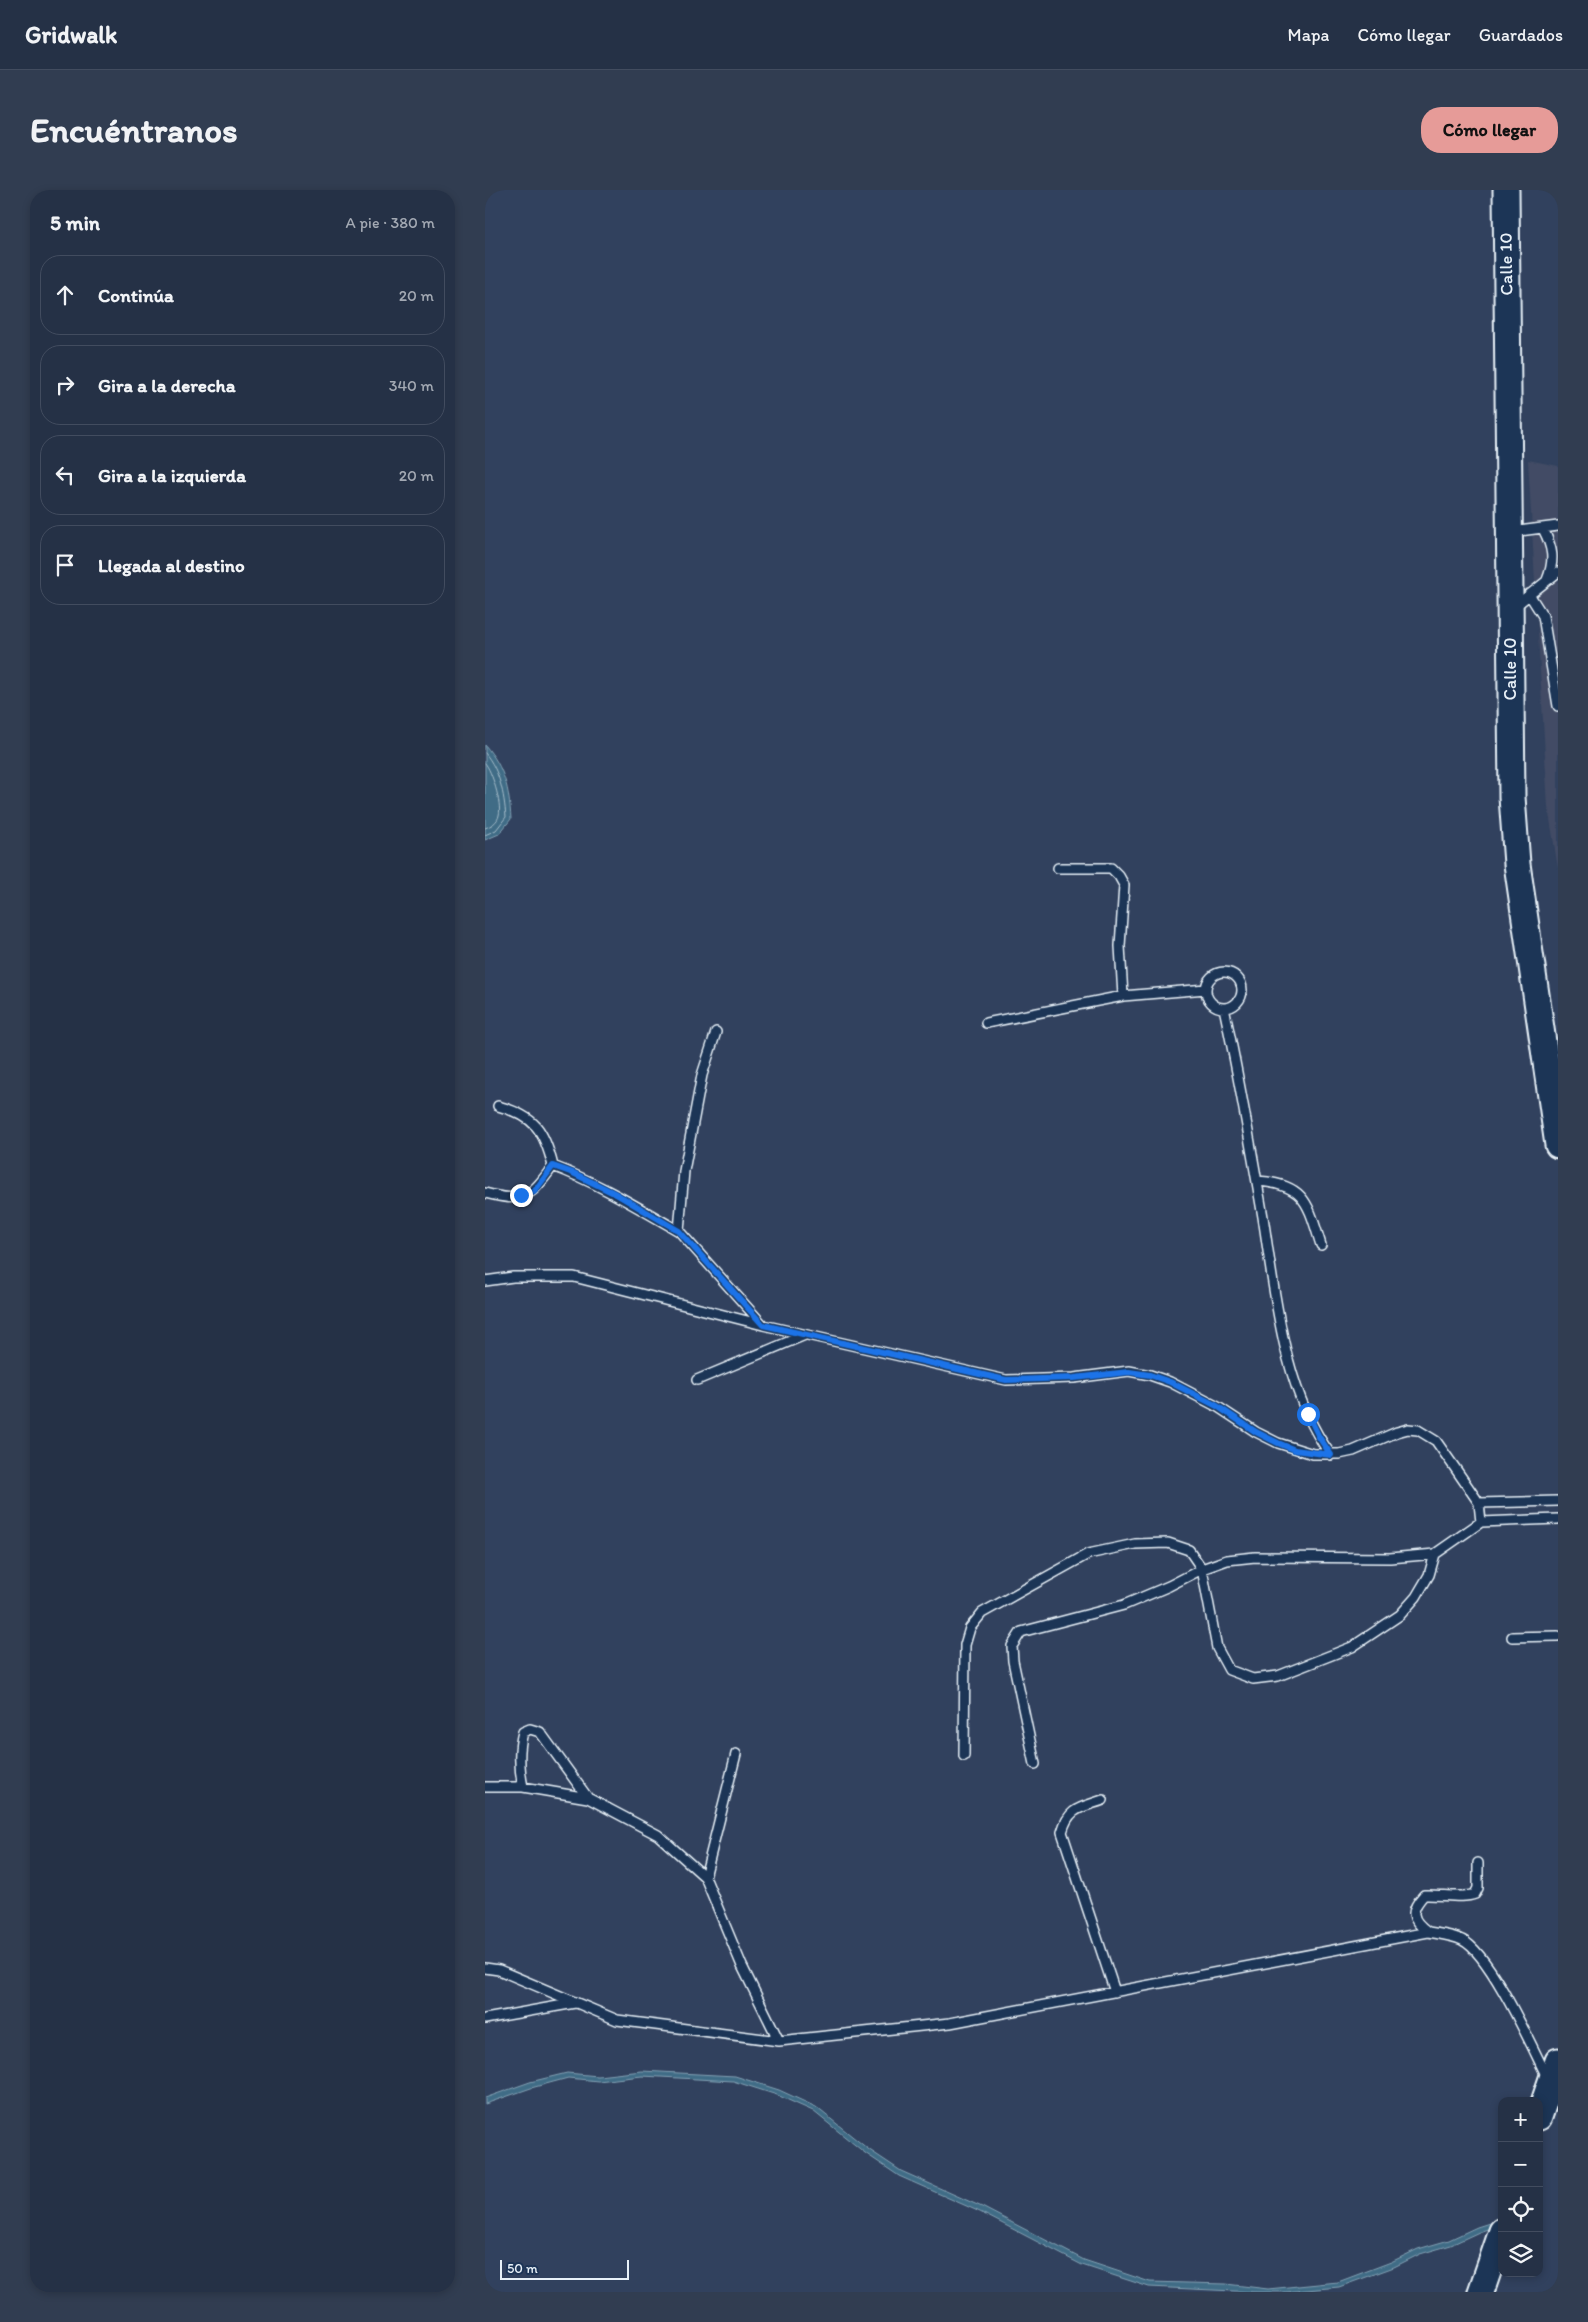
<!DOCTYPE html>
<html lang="es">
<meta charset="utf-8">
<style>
body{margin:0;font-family:Itim,sans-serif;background:#313d51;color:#f1f3f6}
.controls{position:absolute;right:15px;bottom:15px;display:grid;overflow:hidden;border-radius:10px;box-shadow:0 2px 8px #0003}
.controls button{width:45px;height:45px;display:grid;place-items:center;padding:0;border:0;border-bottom:1px solid #424c5f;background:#253146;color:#f1f3f6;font:25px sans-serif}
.scale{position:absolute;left:15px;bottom:12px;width:129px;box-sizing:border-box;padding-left:5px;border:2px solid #e8f1f8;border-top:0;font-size:14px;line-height:18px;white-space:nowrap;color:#e8f1f8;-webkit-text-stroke:4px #1d3557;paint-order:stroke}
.stop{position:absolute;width:15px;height:15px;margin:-11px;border:4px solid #1a73e8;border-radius:50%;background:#fff}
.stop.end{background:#1a73e8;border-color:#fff;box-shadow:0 1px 5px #0008}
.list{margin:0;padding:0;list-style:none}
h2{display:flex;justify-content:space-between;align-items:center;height:65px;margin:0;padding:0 20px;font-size:21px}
h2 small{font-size:16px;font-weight:400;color:#a3a9b3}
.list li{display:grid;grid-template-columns:32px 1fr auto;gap:15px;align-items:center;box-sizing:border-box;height:80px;margin:0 10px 10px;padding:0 10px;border:1px solid #424c5f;border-radius:20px}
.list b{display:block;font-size:19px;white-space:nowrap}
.list em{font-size:16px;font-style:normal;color:#a3a9b3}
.icon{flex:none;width:28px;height:28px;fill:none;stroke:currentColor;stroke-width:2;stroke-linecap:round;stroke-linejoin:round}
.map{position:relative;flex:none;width:1073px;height:2102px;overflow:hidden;border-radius:20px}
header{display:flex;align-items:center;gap:30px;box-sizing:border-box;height:70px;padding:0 25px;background:#253146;border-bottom:1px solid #424c5f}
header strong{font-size:24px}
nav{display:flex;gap:28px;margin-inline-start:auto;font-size:18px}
.intro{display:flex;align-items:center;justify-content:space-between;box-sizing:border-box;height:120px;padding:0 30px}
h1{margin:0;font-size:35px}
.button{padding:12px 22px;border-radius:20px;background:#e69b98;color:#111;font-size:18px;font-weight:700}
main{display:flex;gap:30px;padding:0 30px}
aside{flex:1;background:#253146;border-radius:20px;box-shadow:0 2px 8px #0003}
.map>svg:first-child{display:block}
.built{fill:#424c65}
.water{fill:#406c86;stroke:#83a1b4}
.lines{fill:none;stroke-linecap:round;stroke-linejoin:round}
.shore{stroke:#a5bcca;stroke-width:1}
.lane-casing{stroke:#e8f1f8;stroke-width:12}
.secondary-casing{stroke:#e8f1f8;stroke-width:29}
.lane{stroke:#1d3557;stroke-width:9}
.secondary{stroke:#1d3557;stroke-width:25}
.route{stroke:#1a73e8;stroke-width:6}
.labels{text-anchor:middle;stroke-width:4.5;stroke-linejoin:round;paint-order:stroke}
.street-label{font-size:18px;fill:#e8f1f8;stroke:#1d3557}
</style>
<header>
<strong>Gridwalk</strong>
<nav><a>Mapa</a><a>Cómo llegar</a><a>Guardados</a></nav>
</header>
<div class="intro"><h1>Encuéntranos</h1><a class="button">Cómo llegar</a></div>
<main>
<aside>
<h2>5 min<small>A pie · 380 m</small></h2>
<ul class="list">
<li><svg class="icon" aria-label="ahead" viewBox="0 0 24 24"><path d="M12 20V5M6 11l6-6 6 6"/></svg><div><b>Continúa</b></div><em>20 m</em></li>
<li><svg class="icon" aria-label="right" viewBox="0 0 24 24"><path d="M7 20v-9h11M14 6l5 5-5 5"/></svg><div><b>Gira a la derecha</b></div><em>340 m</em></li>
<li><svg class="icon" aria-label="left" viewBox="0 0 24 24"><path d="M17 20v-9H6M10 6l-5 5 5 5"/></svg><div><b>Gira a la izquierda</b></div><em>20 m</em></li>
<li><svg class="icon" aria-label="arrive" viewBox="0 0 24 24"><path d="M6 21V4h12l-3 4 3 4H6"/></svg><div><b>Llegada al destino</b></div></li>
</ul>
</aside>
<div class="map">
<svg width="1073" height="2102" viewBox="0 0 1073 2102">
<rect width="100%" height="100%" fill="#31415e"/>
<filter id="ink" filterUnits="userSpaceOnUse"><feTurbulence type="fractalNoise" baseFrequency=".02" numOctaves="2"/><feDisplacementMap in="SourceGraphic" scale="10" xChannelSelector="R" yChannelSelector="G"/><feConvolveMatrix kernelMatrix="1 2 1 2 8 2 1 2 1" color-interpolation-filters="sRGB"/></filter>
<g filter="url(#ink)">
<path class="built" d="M1043,270l30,6v402l-10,-61z"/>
<path class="water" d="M0,555c20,24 24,43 26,74l-12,15 -14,6z
M157,1881l93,5 44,14 37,17 52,42 33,22 81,36 102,53 66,22 76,2 42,5 70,-7 53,-20 27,-13 31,-9 28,-13 25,-8v5l-23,8 -28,13 -31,9 -26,13 -55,20 -54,5h-30l-106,-5 -67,-22 -102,-53 -81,-36 -34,-23 -52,-42 -36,-16 -44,-14 -91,-5 -44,5 -30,-3 -37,10 -46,16v-6l45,-16 37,-9 31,3z"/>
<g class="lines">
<path class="shore" d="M0,563c15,18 19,41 21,64l-10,13 -11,5
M0,573c7,8 17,41 14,52 -1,7 -8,11 -14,13"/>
<g class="lane-casing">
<path id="lane" d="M1058,339c10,19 12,31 4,51
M1026,342l47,-6
M1044,404l14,22 15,90
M1029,417l44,-35
M573,678h53l8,8 5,9 -4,61 3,50
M721 800a18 18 0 1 1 36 0a18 18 0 1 1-36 0Z
M739,818c15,69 27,139 39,209 12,76 20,174 68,238
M501,833l137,-27 83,-7
M231,842l-14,43 -18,96 -5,60 84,94
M13,916c37,10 46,24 55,60
M772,991c49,3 51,23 64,64
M0,1003c39,10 45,5 68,-27 45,17 84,41 126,65
M0,1091l28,-4h61l189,48 243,55 68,-2 55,-7 21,4 20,7 48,25 38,25 22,11 35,11h26l14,-3 44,-19 11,-3 10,1 18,11 19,27 24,35 2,19
M212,1190l108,-45
M994,1313l79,-2
M1027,1447l46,-1
M479,1566l1,-111 5,-17 12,-15 106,-59 47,-10 33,-1 21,7 13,19 15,79 12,22 24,9 25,-3 74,-29 48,-32 16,-18 13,-22 6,-21
M550,1574l-22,-103 -1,-15 9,-14 103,-27 45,-19 33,-17 25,-9 28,-3 135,1 45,-4 46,-32 77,-3
M0,1597h38l65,11 70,37 47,42 37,89 37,75
M38,1597c-4,-19 -5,-36 0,-55l7,-3 10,3 48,66
M618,1610c-22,8 -34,7 -41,32l53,160
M220,1687l31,-123
M943,1742c-18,-13 -18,-22 -4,-37 16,-1 39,4 51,-1l3,-6v-25
M0,1778l14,2 118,50 162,21 171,-18 478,-91c11,2 24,3 34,8 28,13 70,107 85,137
M0,1829l90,-16"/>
</g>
<g class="secondary-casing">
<path id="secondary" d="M1021,0l6,607 5,67 41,281
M1054,1927l19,-56
M996,2102l21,-61"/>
</g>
<use href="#lane" class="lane"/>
<use href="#secondary" class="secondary"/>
</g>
</g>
<g class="lines" filter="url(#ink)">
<path class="route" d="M36,1005l13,-3 19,-26 20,7 43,21 63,37 84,94 243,55 68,-2 55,-6 21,3 20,7 47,24 39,26 22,11 17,7 36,5 -12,-18 -11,-23"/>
</g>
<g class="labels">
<g class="street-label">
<text transform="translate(1021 74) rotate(-91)" y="6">Calle 10</text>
<text transform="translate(1025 479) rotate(-90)" y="6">Calle 10</text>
</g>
</g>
</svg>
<div class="controls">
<button>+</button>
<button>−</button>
<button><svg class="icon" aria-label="locate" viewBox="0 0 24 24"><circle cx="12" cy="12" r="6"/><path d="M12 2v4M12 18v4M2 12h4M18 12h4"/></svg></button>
<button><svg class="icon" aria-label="layers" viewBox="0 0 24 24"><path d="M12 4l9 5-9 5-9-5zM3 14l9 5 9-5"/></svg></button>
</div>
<div class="scale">50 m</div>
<div class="stop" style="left:823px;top:1224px"></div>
<div class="stop end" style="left:36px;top:1005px"></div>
</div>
</main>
